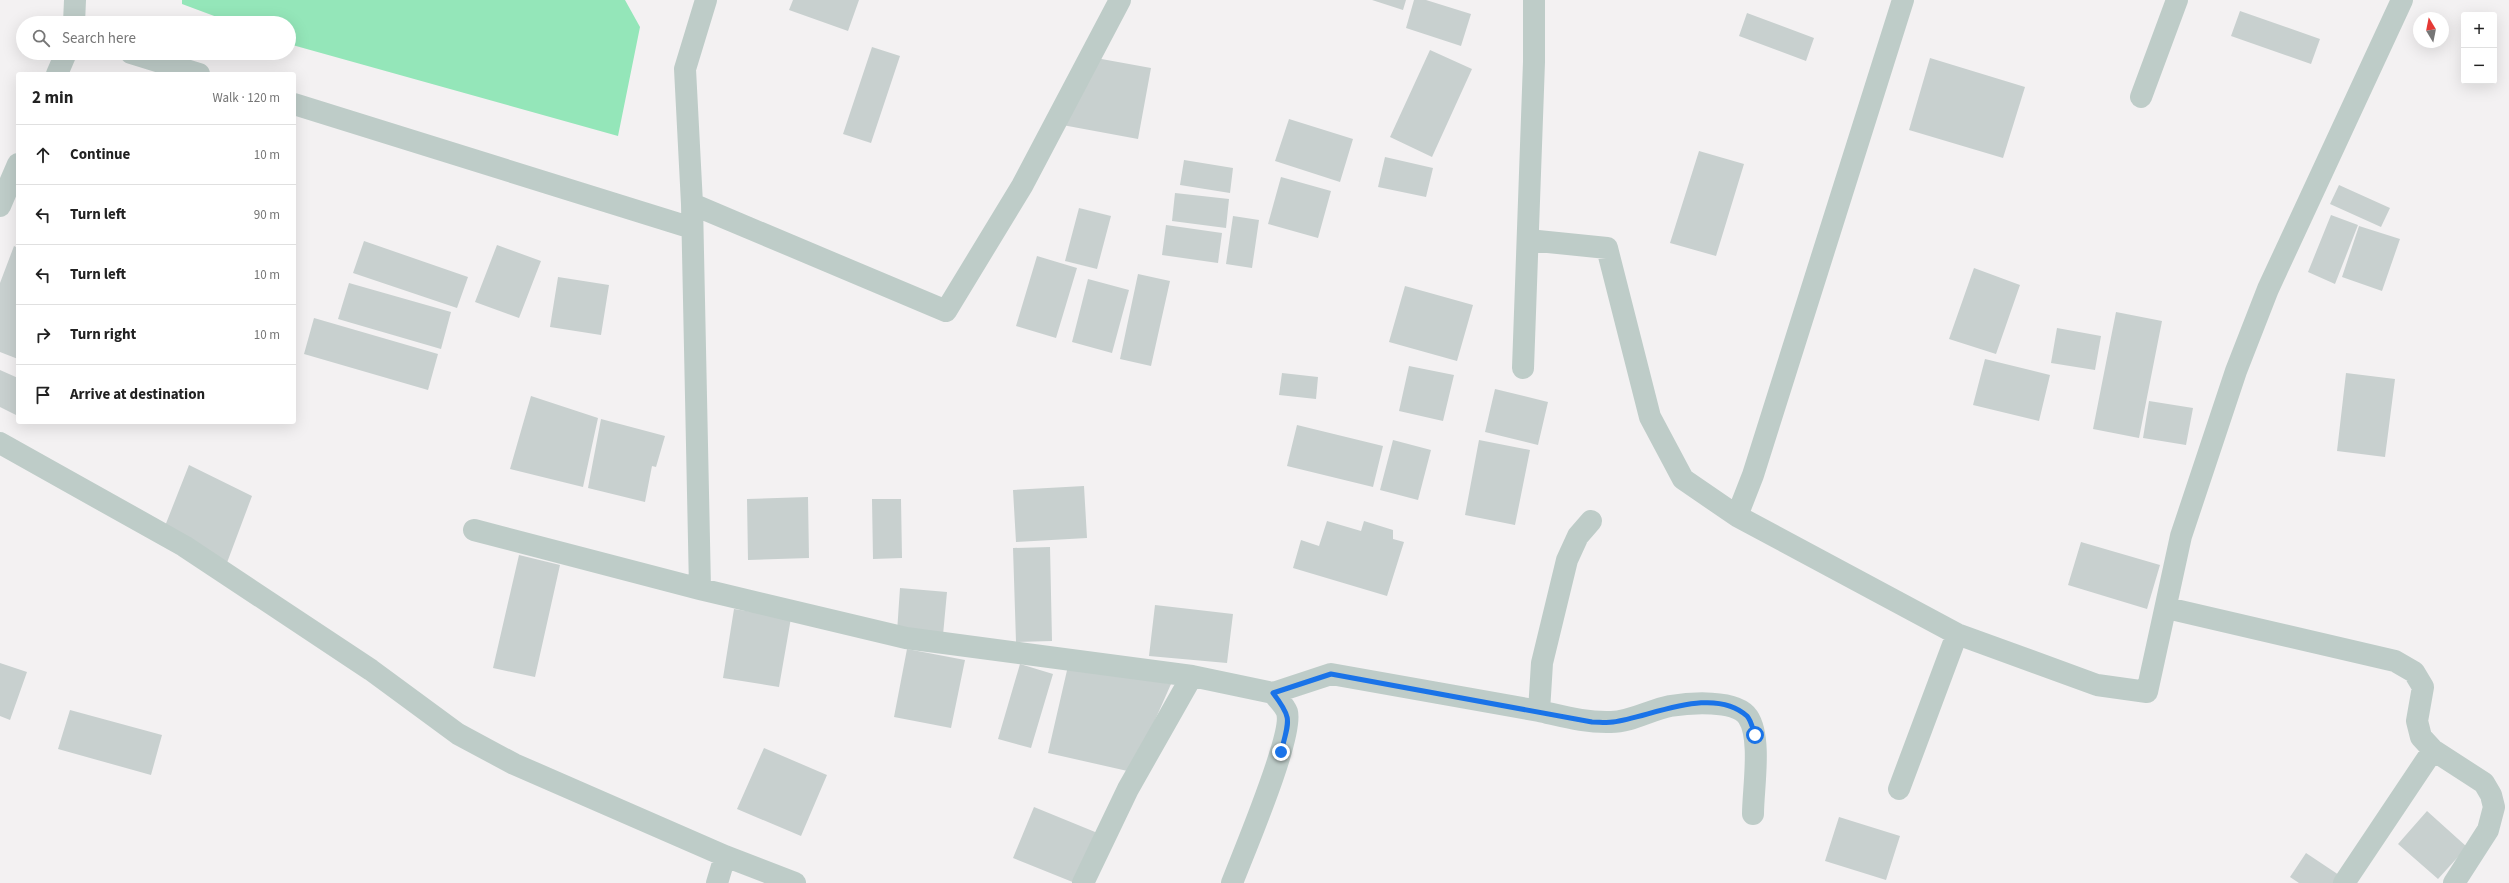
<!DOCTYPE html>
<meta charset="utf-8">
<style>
body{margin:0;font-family:"Source Sans 3",sans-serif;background:#f6f6f6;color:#222}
.controls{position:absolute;right:12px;top:12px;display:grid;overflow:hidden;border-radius:4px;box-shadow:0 4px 16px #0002}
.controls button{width:36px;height:36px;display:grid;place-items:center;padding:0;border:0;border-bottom:1px solid #e0e0e0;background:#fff;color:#222;font:20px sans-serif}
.compass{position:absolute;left:2413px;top:12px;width:36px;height:36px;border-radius:50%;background:#fff;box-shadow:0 4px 16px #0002;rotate:350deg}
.stop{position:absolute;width:12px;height:12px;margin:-9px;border:3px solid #1a73e8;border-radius:50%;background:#fff}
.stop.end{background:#1a73e8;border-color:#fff;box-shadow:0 1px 4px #0008}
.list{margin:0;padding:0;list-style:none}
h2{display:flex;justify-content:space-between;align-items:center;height:52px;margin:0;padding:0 16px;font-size:17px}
h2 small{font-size:13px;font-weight:400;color:#767676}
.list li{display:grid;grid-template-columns:26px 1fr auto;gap:12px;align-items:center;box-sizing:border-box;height:60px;padding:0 16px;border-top:1px solid #e0e0e0}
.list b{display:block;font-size:15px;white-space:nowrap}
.list em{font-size:13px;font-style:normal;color:#767676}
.icon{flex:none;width:22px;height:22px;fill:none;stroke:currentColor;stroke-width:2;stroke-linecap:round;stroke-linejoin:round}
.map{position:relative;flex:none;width:2509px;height:883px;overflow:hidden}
.search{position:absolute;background:#fff;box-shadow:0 4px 16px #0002;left:16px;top:16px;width:280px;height:44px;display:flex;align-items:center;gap:10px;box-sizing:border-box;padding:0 14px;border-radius:22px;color:#767676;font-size:15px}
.panel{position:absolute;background:#fff;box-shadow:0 4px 16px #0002;left:16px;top:72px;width:280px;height:352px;border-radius:4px}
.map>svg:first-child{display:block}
.water{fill:#94e6b9}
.building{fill:#c8d0cf}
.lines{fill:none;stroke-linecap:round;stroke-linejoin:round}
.minor{stroke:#beccc8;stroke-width:22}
.route{stroke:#1a73e8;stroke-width:5}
</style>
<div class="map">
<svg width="2509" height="883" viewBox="0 0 2509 883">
<rect width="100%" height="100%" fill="#f3f1f2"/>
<path class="water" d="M182,0h443l15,27 -22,109 -322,-90 -7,-2v-21h-56l-51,-19z"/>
<path class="building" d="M793,0h66l-11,31 -59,-21z
M1372,0h34l-3,10z
M1414,0h12l45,14 -10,32 -55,-18z
M2240,11l80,28 -9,25 -80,-28z
M1747,13l67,25 -8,23 -67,-25z
M872,47l28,9 -29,87 -28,-9z
M1430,50l42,19 -40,88 -42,-20z
M1096,58l55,10 -13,71 -81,-15z
M1930,58l95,29 -22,71 -94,-28z
M1289,119l64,20 -13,43 -65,-21z
M1699,151l45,13 -28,92 -46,-13z
M1385,157l48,11 -7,29 -48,-10z
M1184,160l49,8 -3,25 -50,-8z
M1281,177l50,14 -13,47 -50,-14z
M2339,185l51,23 -9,19 -51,-23z
M1175,193l54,6 -3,29 -54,-7z
M1079,208l32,8 -14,53 -32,-8z
M2331,215l27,10 -23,59 -27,-12z
M1233,216l26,4 -7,48 -26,-4z
M1166,225l56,8 -4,30 -56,-8z
M2359,226l41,13 -18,52 -40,-14z
M364,241l104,36 -11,31 -104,-35z
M497,245l44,16 -22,57 -44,-16z
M14,246l4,2v111l-18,-7v-69z
M1037,256l40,12 -21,70 -40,-12z
M1974,268l46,17 -24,69 -47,-15z
M1138,274l32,7 -19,85 -31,-7z
M558,277l51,8 -8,50 -51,-8z
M1088,279l41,11 -17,63 -40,-11z
M349,283l102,29 -10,37 -103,-30z
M1405,286l68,19 -16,56 -68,-19z
M2116,312l46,9 -23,117 -46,-9z
M314,318l124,36 -10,36 -124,-36z
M2057,328l44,8 -6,34 -44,-7z
M1985,359l65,16 -11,46 -66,-16z
M1409,366l45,9 -11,46 -44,-10z
M0,370l18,8v38l-18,-9z
M1282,373l36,4 -2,22 -37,-4z
M2346,373l49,6 -10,78 -48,-6z
M1495,389l53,13 -10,43 -53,-13z
M531,396l67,22 -15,69 -73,-18z
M2149,401l44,7 -7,37 -43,-7z
M601,419l64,17 -9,31 -4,-1 -7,36 -57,-14z
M1297,425l86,21 -10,41 -86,-21z
M1393,440l38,10 -13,50 -38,-10z
M1479,440l51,10 -15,75 -50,-10z
M189,465l63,31 -27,72 -60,-42z
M1084,486l3,52 -71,4 -3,-52z
M808,497l1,61 -61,2 -1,-61z
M872,499h29l1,59 -29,1z
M1327,521l34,10 3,-10 29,9v9l11,3 -17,54 -94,-28 8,-28 18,6z
M2081,542l79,23 -13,44 -79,-24z
M1050,547l2,94 -36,1 -3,-94z
M519,555l41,10 -25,112 -42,-9z
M900,588l47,4 -4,43 -46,-3z
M1155,605l78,9 -6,49 -78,-7z
M734,609l57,9 -12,69 -56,-9z
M907,649l58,11 -14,68 -57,-11z
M0,663l27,9 -17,48 -10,-4z
M1020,664l33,10 -22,74 -33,-9z
M1068,666l103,18 -39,88 -84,-19z
M70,710l92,25 -11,40 -93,-26z
M764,748l63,27 -26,61 -64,-27z
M1034,807l66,27 -25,49 -62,-25z
M2427,811l40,36 -29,32 -40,-35z
M1839,817l61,19 -14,44 -61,-19z
M2306,853l33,22 -6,8h-34l-9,-6z"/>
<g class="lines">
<path class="minor" d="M74,23l1,-23
M131,53l68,21
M57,74l9,-21
M2141,97l36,-97
M294,104l398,124
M692,204l-7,-135 21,-69
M0,206l18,-42
M1528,240l79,8 43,169 33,62 54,37 220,118 140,51 50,7 34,-156 55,-165 32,-82 134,-289
M1523,368l11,-306v-62
M0,443l184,103 187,124 87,64 56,30 211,92 70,27
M1737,516l16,-41 150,-475
M1591,521l-13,15 -11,24 -25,103 -3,48c23,5 47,12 72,11 20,0 39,-12 59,-16 19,-3 66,-7 78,11 14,21 5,72 5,97
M474,530l226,59 206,49 286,38 81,17c4,5 12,13 14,19 7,23 -44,142 -55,171
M700,589l-8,-385 254,107 76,-125 98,-186
M2167,608l228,53 19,11 9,15 -6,34 4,16 12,13 51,33 7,12 3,12 -6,23 -34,53
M1273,693l58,-19 208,37
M1899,789l58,-155
M717,883l8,-27
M1083,883l45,-94 64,-113
M2344,883l89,-133"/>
</g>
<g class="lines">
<path class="route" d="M1281,752c8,-32 12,-33 -8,-59l58,-19 261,48c7,0 15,1 21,0 38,-5 100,-37 134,-6 4,4 6,14 8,19"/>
</g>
</svg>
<div class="controls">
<button>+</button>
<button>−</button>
</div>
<svg class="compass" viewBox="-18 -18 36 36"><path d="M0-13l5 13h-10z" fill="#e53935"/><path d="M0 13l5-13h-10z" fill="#767676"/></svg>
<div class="stop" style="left:1755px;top:735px"></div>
<div class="stop end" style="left:1281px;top:752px"></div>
<div class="search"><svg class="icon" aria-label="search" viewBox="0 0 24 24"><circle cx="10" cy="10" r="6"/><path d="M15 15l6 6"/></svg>Search here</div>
<section class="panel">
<h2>2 min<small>Walk · 120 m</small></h2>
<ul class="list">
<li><svg class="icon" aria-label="ahead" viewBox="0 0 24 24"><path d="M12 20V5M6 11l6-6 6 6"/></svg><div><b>Continue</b></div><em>10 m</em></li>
<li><svg class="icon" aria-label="left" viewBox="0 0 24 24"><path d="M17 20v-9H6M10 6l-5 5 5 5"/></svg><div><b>Turn left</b></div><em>90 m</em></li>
<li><svg class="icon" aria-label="left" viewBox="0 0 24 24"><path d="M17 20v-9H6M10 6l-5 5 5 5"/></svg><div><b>Turn left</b></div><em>10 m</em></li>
<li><svg class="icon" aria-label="right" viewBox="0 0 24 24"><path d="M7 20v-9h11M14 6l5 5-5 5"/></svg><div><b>Turn right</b></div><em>10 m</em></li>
<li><svg class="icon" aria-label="arrive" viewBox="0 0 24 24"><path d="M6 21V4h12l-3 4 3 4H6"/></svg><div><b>Arrive at destination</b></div></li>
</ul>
</section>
</div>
